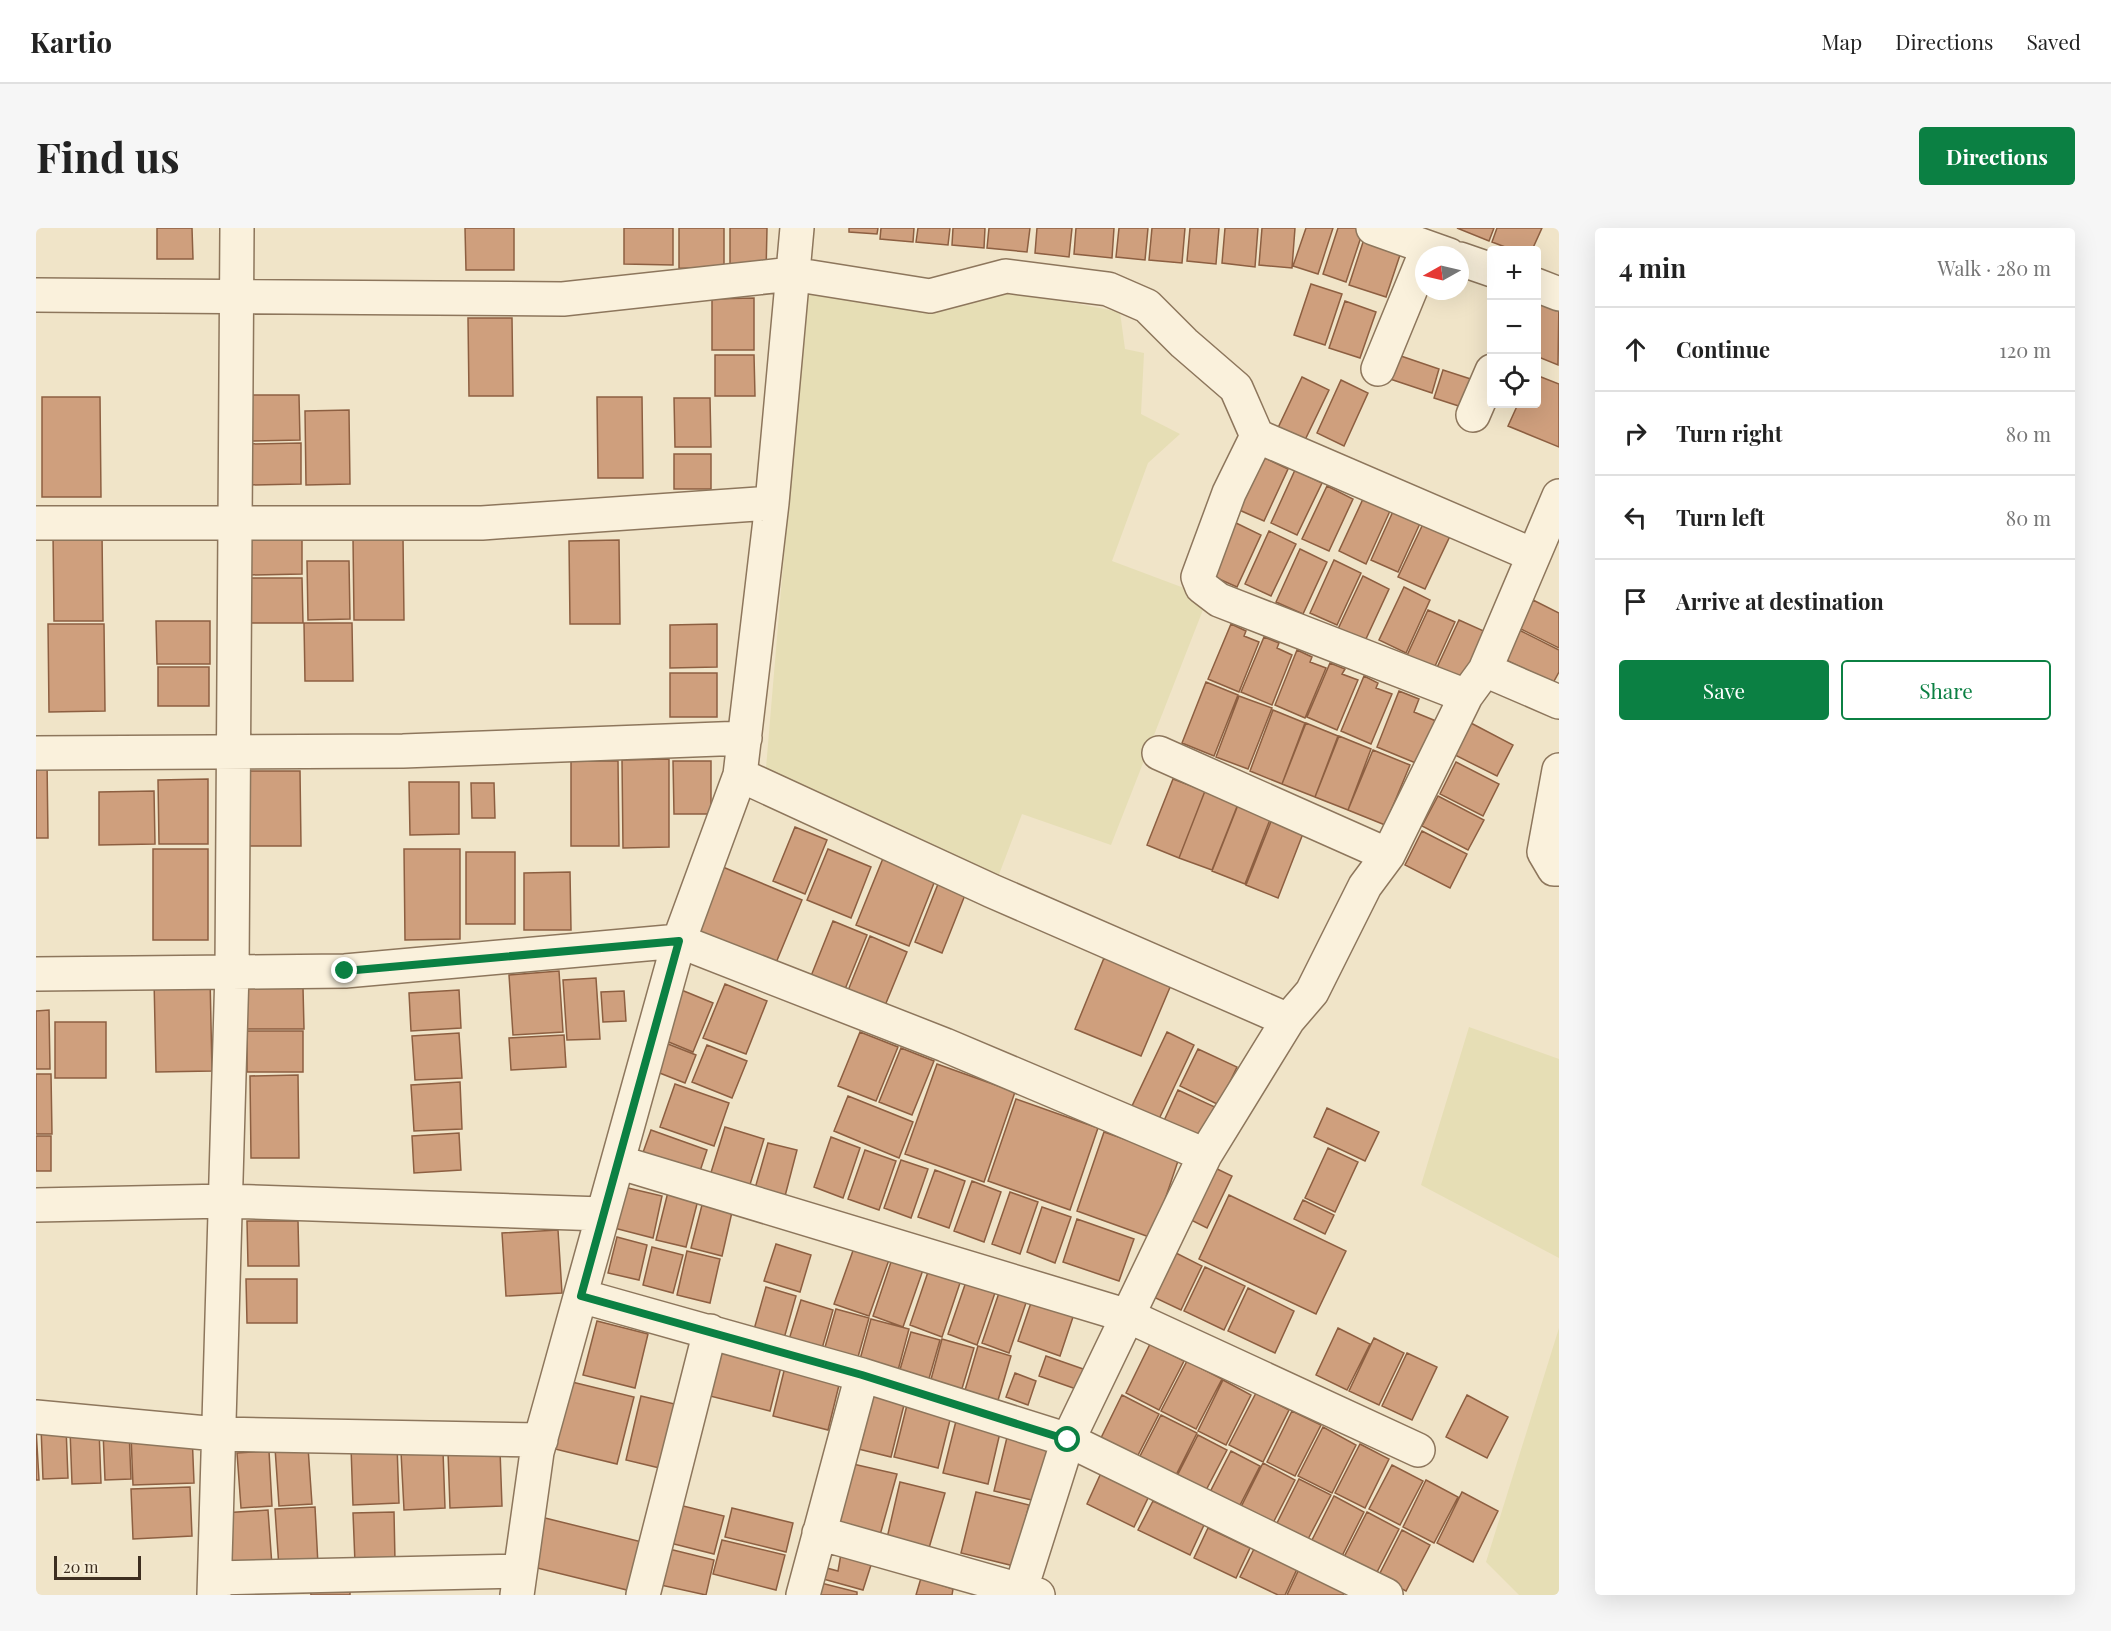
<!DOCTYPE html>
<meta charset="utf-8">
<style>
body{margin:0;font-family:"Playfair Display",serif;background:#f6f6f6;color:#222}
.controls{position:absolute;right:18px;top:18px;display:grid;overflow:hidden;border-radius:6px;box-shadow:0 6px 24px #0002}
.controls button{width:54px;height:54px;display:grid;place-items:center;padding:0;border:0;border-bottom:2px solid #e0e0e0;background:#fff;color:#222;font:30px sans-serif}
.compass{position:absolute;left:1379px;top:18px;width:54px;height:54px;border-radius:50%;background:#fff;box-shadow:0 6px 24px #0002;rotate:262deg}
.scale{position:absolute;left:18px;bottom:15px;width:87px;box-sizing:border-box;padding-left:6px;border:3px solid #3d2e20;border-top:0;font-size:16px;line-height:21px;white-space:nowrap;color:#3d2e20;-webkit-text-stroke:4px #f7eed8;paint-order:stroke}
.stop{position:absolute;width:18px;height:18px;margin:-14px;border:4px solid #0b8043;border-radius:50%;background:#fff}
.stop.end{background:#0b8043;border-color:#fff;box-shadow:0 2px 6px #0008}
.list{margin:0;padding:0;list-style:none}
h2{display:flex;justify-content:space-between;align-items:center;height:78px;margin:0;padding:0 24px;font-size:26px}
h2 small{font-size:20px;font-weight:400;color:#767676}
.list li{display:grid;grid-template-columns:39px 1fr auto;gap:18px;align-items:center;box-sizing:border-box;height:84px;padding:0 24px;border-top:2px solid #e0e0e0}
.list b{display:block;font-size:22px;white-space:nowrap}
.list em{font-size:20px;font-style:normal;color:#767676}
.actions{display:flex;gap:12px;padding:18px 24px}
.actions a{flex:1;padding:14px 0;border:2px solid #0b8043;border-radius:6px;text-align:center;font-size:21px;color:#0b8043}
.actions .main{background:#0b8043;color:#fff}
.icon{flex:none;width:33px;height:33px;fill:none;stroke:currentColor;stroke-width:2;stroke-linecap:round;stroke-linejoin:round}
.map{position:relative;flex:none;width:1523px;height:1367px;overflow:hidden;border-radius:6px}
header{display:flex;align-items:center;gap:36px;box-sizing:border-box;height:84px;padding:0 30px;background:#fff;border-bottom:2px solid #e0e0e0}
header strong{font-size:28px}
nav{display:flex;gap:33px;margin-inline-start:auto;font-size:21px}
.intro{display:flex;align-items:center;justify-content:space-between;box-sizing:border-box;height:144px;padding:0 36px}
h1{margin:0;font-size:42px}
.button{padding:15px 27px;border-radius:6px;background:#0b8043;color:#fff;font-size:21px;font-weight:700}
main{display:flex;gap:36px;padding:0 36px}
aside{flex:1;background:#fff;border-radius:6px;box-shadow:0 6px 24px #0002}
.map>svg:first-child{display:block}
.farmland{fill:#e6deb5}
.building{fill:#cf9f7d;stroke:#8d5f41;stroke-width:1.5}
.lines{fill:none;stroke-linecap:round;stroke-linejoin:round}
.minor-casing{stroke:#8d765c;stroke-width:36}
.minor{stroke:#faf1dc;stroke-width:33}
.route{stroke:#0b8043;stroke-width:8}
</style>
<header>
<strong>Kartio</strong>
<nav><a>Map</a><a>Directions</a><a>Saved</a></nav>
</header>
<div class="intro"><h1>Find us</h1><a class="button">Directions</a></div>
<main>
<div class="map">
<svg width="1523" height="1367" viewBox="0 0 1523 1367">
<rect width="100%" height="100%" fill="#f0e4c8"/>
<path class="farmland" d="M970,62l114,22 5,37 19,4 -3,61 39,20 -32,29 -36,98 96,36 -97,248 -89,-31 -24,63 -233,-97 41,-487 123,16z
M1433,799l90,32v199l-138,-73z
M1523,1100v267h-40l-33,-33z"/>
<path class="building" d="M121,0h35l1,31h-36z
M429,0h49v42h-48z
M588,0h49v37l-49,-1z
M643,0h45v41l-45,-1z
M694,0h37l-1,45h-36z
M813,0h29l-1,6 -28,-2z
M845,0h33l-1,14 -33,-3z
M882,0h32l-2,17 -32,-3z
M917,0h32l-1,20 -32,-3z
M953,0h41l-3,24 -40,-4z
M1001,0h35l-3,29 -34,-4z
M1040,0h38l-2,30 -38,-4z
M1083,0h29l-3,32 -29,-3z
M1116,0h33l-3,35 -33,-3z
M1154,0h29l-3,36 -29,-3z
M1189,0h33l-3,39 -33,-4z
M1226,0h33l-3,40 -33,-3z
M1270,0h27l-15,46 -25,-8z
M1302,0h26l-18,54 -23,-8z
M1421,0h37l-5,13z
M1461,0h45l-10,22h-19l-21,-8z
M1330,5l37,13 -17,51 -37,-12z
M1275,56l31,10 -17,51 -31,-10z
M1507,65l16,7 -1,65 -22,-9v-48z
M718,70v52h-42v-51z
M1309,73l31,11 -16,46 -31,-10z
M432,90h44l1,78h-44z
M1359,126l44,15 -7,24 -45,-15z
M679,127h39l1,41h-40z
M1407,142l37,12 -9,28 -37,-12z
M1500,147l23,9v63l-51,-21 10,-22h18z
M1266,149l27,13 -25,52 -27,-12z
M1305,152l27,13 -24,53 -27,-13z
M213,167h50l1,45 -50,1z
M6,169h58l1,100h-59z
M561,169h45l1,81h-45z
M638,170h36l1,49h-36z
M313,182l1,74 -44,1 -1,-74z
M265,215v41l-53,1v-41z
M638,226h37v35h-37z
M1225,228l27,13 -24,52 -27,-12z
M1259,242l27,13 -25,52 -26,-12z
M1291,258l26,13 -24,52 -27,-12z
M1327,271l27,12 -24,53 -27,-13z
M1359,279l27,12 -24,53 -27,-12z
M1198,294l27,13 -24,52 -27,-12z
M1387,296l27,12 -25,53 -27,-12z
M212,301h54v45l-53,1z
M1233,303l27,13 -25,52 -26,-12z
M17,305h49l1,88h-49z
M367,309l1,83h-50l-1,-82z
M583,312l1,84h-50l-1,-83z
M1264,321l27,13 -24,52 -27,-12z
M1298,332l27,13 -24,52 -27,-12z
M271,333h42l1,58 -42,1z
M1327,348l26,13 -24,52 -27,-12z
M210,350h56l1,45h-57z
M1368,359l26,13 -24,53 -27,-13z
M1497,372l26,13v35l-40,-20z
M1392,382l27,12 -24,53 -27,-13z
M1423,392l27,12 -25,53 -26,-13z
M120,393h54v43h-53z
M268,395h48l1,58h-48z
M12,396h56l1,87 -56,1z
M681,396v43l-47,1v-43z
M1195,396l15,7 -2,5 15,6 -20,50 -31,-13z
M1483,402l40,20v22l-6,11 -49,-24z
M1228,409l15,6 -2,5 15,7 -20,50 -31,-13z
M1261,422l15,7 -2,5 16,6 -21,50 -30,-13z
M1294,435l15,6 -3,5 16,6 -21,50 -30,-13z
M122,439h51v39h-51z
M634,445h47v44h-47z
M1328,448l14,7 -2,5 16,6 -21,50 -30,-13z
M1170,454l32,13 -24,61 -32,-13z
M1363,463l20,8 -5,13 22,9 -18,43 -41,-17z
M1203,468l33,12 -24,61 -32,-12z
M1237,482l32,13 -23,61 -32,-13z
M1433,494l44,23 -16,31 -44,-22z
M1270,495l32,13 -23,61 -33,-13z
M1303,508l32,13 -23,61 -33,-13z
M1337,522l37,15 -25,60 -37,-15z
M633,531v88l-46,1 -1,-88z
M11,532l1,78h-12v-77z
M535,533h47l1,85h-48z
M637,533h38v53h-37z
M1420,534l43,22 -16,32 -43,-22z
M208,543h56l1,75h-56z
M172,551v65h-49l-1,-64z
M1137,551l32,12 -26,67 -32,-13z
M373,554h50v52l-49,1z
M435,555h23l1,35h-23z
M118,563l1,53 -56,1v-53z
M1169,563l33,13 -26,66 -33,-12z
M1402,568l46,24 -16,30 -46,-24z
M1202,577l33,12 -26,67 -33,-13z
M1236,591l32,12 -26,67 -32,-13z
M759,599l32,13 -22,54 -32,-13z
M1386,603l45,23 -17,34 -45,-23z
M117,621h55v91h-55z
M368,621h56v90l-55,1z
M792,621l43,18 -20,51 -44,-18z
M850,623l52,22 -29,73 -53,-21z
M430,624h49v72h-49z
M682,637l84,35 -29,70 -84,-35z
M534,644l1,58h-47v-57z
M904,651l27,11 -25,63 -27,-11z
M797,693l34,14 -24,59 -34,-13z
M834,708l37,16 -23,56 -37,-15z
M1068,730l67,27 -30,71 -66,-27z
M523,743l4,61 -50,3 -4,-60z
M174,749l2,94 -56,1 -2,-93z
M560,750l4,61 -33,1 -4,-60z
M689,756l42,17 -21,53 -43,-16z
M210,760h57l1,41h-58z
M643,761l34,14 -20,49 -34,-14z
M423,762l2,38 -50,3 -2,-38z
M588,763l2,30 -23,1 -2,-30z
M13,782l1,59h-14v-58z
M19,794h51v56h-51z
M211,803h56v41h-56z
M824,804l38,15 -22,54 -38,-15z
M1131,804l27,13 -35,74 -27,-13z
M423,805l3,45 -47,2 -3,-44z
M528,807l2,32 -55,3 -2,-32z
M622,812l38,15 -11,28 -38,-15z
M671,817l40,16 -15,37 -40,-16z
M865,820l33,13 -22,54 -33,-13z
M1162,821l39,18 -18,38 -39,-19z
M901,836l78,28 -31,90 -79,-28z
M0,846h15l1,60h-16z
M262,847l1,83h-48l-1,-82z
M424,854l2,47 -48,2 -3,-46z
M639,856l54,19 -15,43 -54,-19z
M1142,862l39,18 -15,33 -39,-18z
M812,868l65,26 -14,36 -65,-27z
M980,871l82,29 -28,82 -82,-29z
M1291,880l52,24 -14,29 -51,-24z
M689,899l39,12 -16,52 -39,-12z
M615,902l56,20 -10,30 -57,-19z
M1068,904l75,26 -27,80 -75,-27z
M423,905l2,37 -47,3 -2,-37z
M0,908h15v35h-15z
M795,909l29,11 -17,50 -29,-11z
M732,915l29,7 -13,50 -30,-8z
M1292,920l30,14 -23,50 -30,-14z
M829,922l31,11 -17,49 -31,-11z
M865,932l27,9 -17,49 -27,-10z
M1177,939l19,9 -25,52 -18,-9z
M899,942l30,11 -16,47 -31,-11z
M936,953l29,11 -17,50 -30,-11z
M588,959l38,9 -9,42 -39,-10z
M632,964l30,8 -12,47 -30,-7z
M974,964l28,10 -18,52 -28,-10z
M1193,967l117,56 -30,63 -117,-55z
M1267,972l31,15 -9,19 -31,-15z
M666,977l30,7 -10,44 -31,-8z
M1006,979l29,10 -16,46 -28,-11z
M1041,991l57,20 -15,42 -56,-19z
M211,993h51l1,45h-51z
M522,1002l4,63 -56,3 -4,-63z
M581,1009l30,8 -8,35 -31,-7z
M740,1016l35,11 -11,37 -36,-11z
M819,1017l35,12 -21,59 -35,-12z
M616,1019l31,8 -10,38 -30,-8z
M1130,1020l36,18 -21,44 -36,-17z
M651,1023l33,8 -10,44 -33,-8z
M857,1028l31,11 -21,60 -30,-11z
M894,1038l32,11 -20,60 -32,-12z
M1169,1039l40,19 -21,44 -40,-19z
M932,1048l29,11 -20,58 -29,-11z
M210,1051h51v44h-50z
M966,1056l27,10 -20,59 -27,-10z
M730,1059l30,9 -13,46 -30,-9z
M1212,1060l46,23 -19,42 -47,-22z
M998,1066l42,14 -16,48 -42,-15z
M765,1072l32,10 -12,42 -33,-9z
M800,1081l33,9 -13,46 -33,-10z
M835,1091l38,10 -12,45 -38,-11z
M561,1093l51,13 -13,54 -52,-13z
M1302,1100l32,16 -23,46 -31,-15z
M875,1104l29,8 -12,42 -29,-9z
M1338,1110l30,15 -25,52 -30,-14z
M906,1111l32,9 -13,44 -31,-9z
M1114,1116l34,17 -25,49 -33,-17z
M942,1118l33,10 -15,51 -33,-10z
M682,1120l64,15 -12,48 -64,-16z
M1371,1125l30,14 -25,53 -30,-14z
M1010,1128l40,14 -7,20 -40,-14z
M1151,1133l35,18 -26,50 -35,-18z
M749,1139l55,14 -12,49 -55,-14z
M979,1145l21,8 -8,24 -22,-8z
M1187,1152l28,15 -25,50 -28,-14z
M536,1154l62,15 -17,67 -62,-15z
M823,1162l46,11 -14,56 -45,-11z
M1220,1165l33,17 -26,52 -34,-17z
M1086,1167l37,19 -24,47 -36,-19z
M1431,1167l41,22 -21,41 -41,-21z
M605,1168l42,10 -15,64 -42,-10z
M873,1169l44,11 -15,60 -44,-11z
M923,1181l44,11 -15,64 -45,-11z
M1256,1183l29,14 -26,51 -28,-14z
M1125,1187l36,18 -24,48 -36,-19z
M974,1197l46,12 -16,65 -46,-11z
M5,1199h25l2,51 -25,1z
M1287,1199l33,18 -24,48 -34,-17z
M0,1200l3,52h-3z
M63,1201l2,54 -29,1 -2,-54z
M93,1202l2,49 -26,1 -2,-49z
M156,1205l2,50 -61,2 -2,-50z
M1162,1207l29,15 -23,44 -29,-14z
M1324,1216l29,15 -24,49 -30,-15z
M361,1217l2,58 -46,2 -2,-58z
M272,1219l4,57 -33,2 -4,-58z
M464,1222l2,56 -52,2 -2,-56z
M233,1223l3,55 -31,2 -4,-55z
M407,1223l2,57 -41,2 -3,-58z
M1195,1223l29,15 -22,43 -29,-15z
M1227,1235l32,17 -23,45 -32,-16z
M817,1236l44,10 -17,61 -42,-12z
M1356,1237l31,16 -23,44 -31,-16z
M1065,1245l48,23 -15,31 -47,-23z
M1263,1251l32,16 -25,48 -31,-16z
M1390,1252l32,17 -24,46 -31,-16z
M864,1254l45,11 -16,55 -42,-10z
M154,1259l2,49 -59,3 -2,-50z
M940,1264l53,13 -15,61 -53,-13z
M1426,1264l36,19 -25,51 -36,-19z
M1298,1268l30,16 -24,48 -30,-16z
M1117,1273l51,24 -14,30 -52,-25z
M639,1276l49,12 -10,38 -48,-12z
M279,1279l3,58 -39,3 -4,-59z
M696,1280l61,15 -7,29 -61,-15z
M232,1282l4,56 -45,3 -4,-56z
M358,1284l1,49 -40,2 -2,-50z
M1331,1284l32,17 -24,47 -32,-17z
M501,1288l105,26 -11,49 -106,-26z
M1172,1300l42,20 -14,30 -42,-20z
M1366,1302l28,15 -24,46 -28,-14z
M686,1312l63,15 -9,35 -63,-16z
M629,1320l49,12 -8,35 -50,-11z
M1218,1321l43,20 -12,26h-7l-38,-18z
M805,1326l31,8 -9,28 -47,-13 3,-11 19,5z
M1264,1339l46,22 -3,6h-56z
M885,1350l32,11 -1,6h-36z
M781,1354l40,10v3h-44z
M314,1357v10h-39l-1,-8z"/>
<g class="lines">
<g class="minor-casing">
<path id="minor" d="M1337,0l76,27
M1424,31l32,11
M1500,57l23,9
M0,67l527,4 229,-25 138,22 76,-20 102,13 39,17 37,37 52,45 21,48 276,119
M1342,141l46,-112
M1437,187l19,-44
M1221,208l-28,57 -31,84 4,10 17,13 247,96
M0,295h446l290,-20
M1449,442l74,32
M0,525l367,-2 342,-13
M1123,525l229,102
M1523,542l-15,82 10,17h5
M704,547l252,116 296,129
M0,746l309,-3 334,-30 266,104 260,110
M582,934l510,154 290,134
M0,977l191,-4 375,13
M545,1068l281,79 206,65 318,155
M0,1189l181,17 324,6
M783,1305l219,62
M179,1350l304,-7
M178,1367l18,-624 5,-743
M481,1367l20,-143 142,-511 61,-166 32,-272 25,-275
M607,1367l67,-264
M767,1367l59,-220
M983,1367l49,-155 137,-285 83,-135 24,-28 53,-106 23,-31 78,-159 19,-26 74,-174"/>
</g>
<use href="#minor" class="minor"/>
</g>
<g class="lines">
<path class="route" d="M309,743l334,-30 -98,355 281,79 206,65"/>
</g>
</svg>
<div class="controls">
<button>+</button>
<button>−</button>
<button><svg class="icon" aria-label="locate" viewBox="0 0 24 24"><circle cx="12" cy="12" r="6"/><path d="M12 2v4M12 18v4M2 12h4M18 12h4"/></svg></button>
</div>
<svg class="compass" viewBox="-18 -18 36 36"><path d="M0-13l5 13h-10z" fill="#e53935"/><path d="M0 13l5-13h-10z" fill="#767676"/></svg>
<div class="scale">20 m</div>
<div class="stop" style="left:1032px;top:1212px"></div>
<div class="stop end" style="left:309px;top:743px"></div>
</div>
<aside>
<h2>4 min<small>Walk · 280 m</small></h2>
<ul class="list">
<li><svg class="icon" aria-label="ahead" viewBox="0 0 24 24"><path d="M12 20V5M6 11l6-6 6 6"/></svg><div><b>Continue</b></div><em>120 m</em></li>
<li><svg class="icon" aria-label="right" viewBox="0 0 24 24"><path d="M7 20v-9h11M14 6l5 5-5 5"/></svg><div><b>Turn right</b></div><em>80 m</em></li>
<li><svg class="icon" aria-label="left" viewBox="0 0 24 24"><path d="M17 20v-9H6M10 6l-5 5 5 5"/></svg><div><b>Turn left</b></div><em>80 m</em></li>
<li><svg class="icon" aria-label="arrive" viewBox="0 0 24 24"><path d="M6 21V4h12l-3 4 3 4H6"/></svg><div><b>Arrive at destination</b></div></li>
</ul>
<div class="actions"><a class="main">Save</a><a>Share</a></div>
</aside>
</main>
